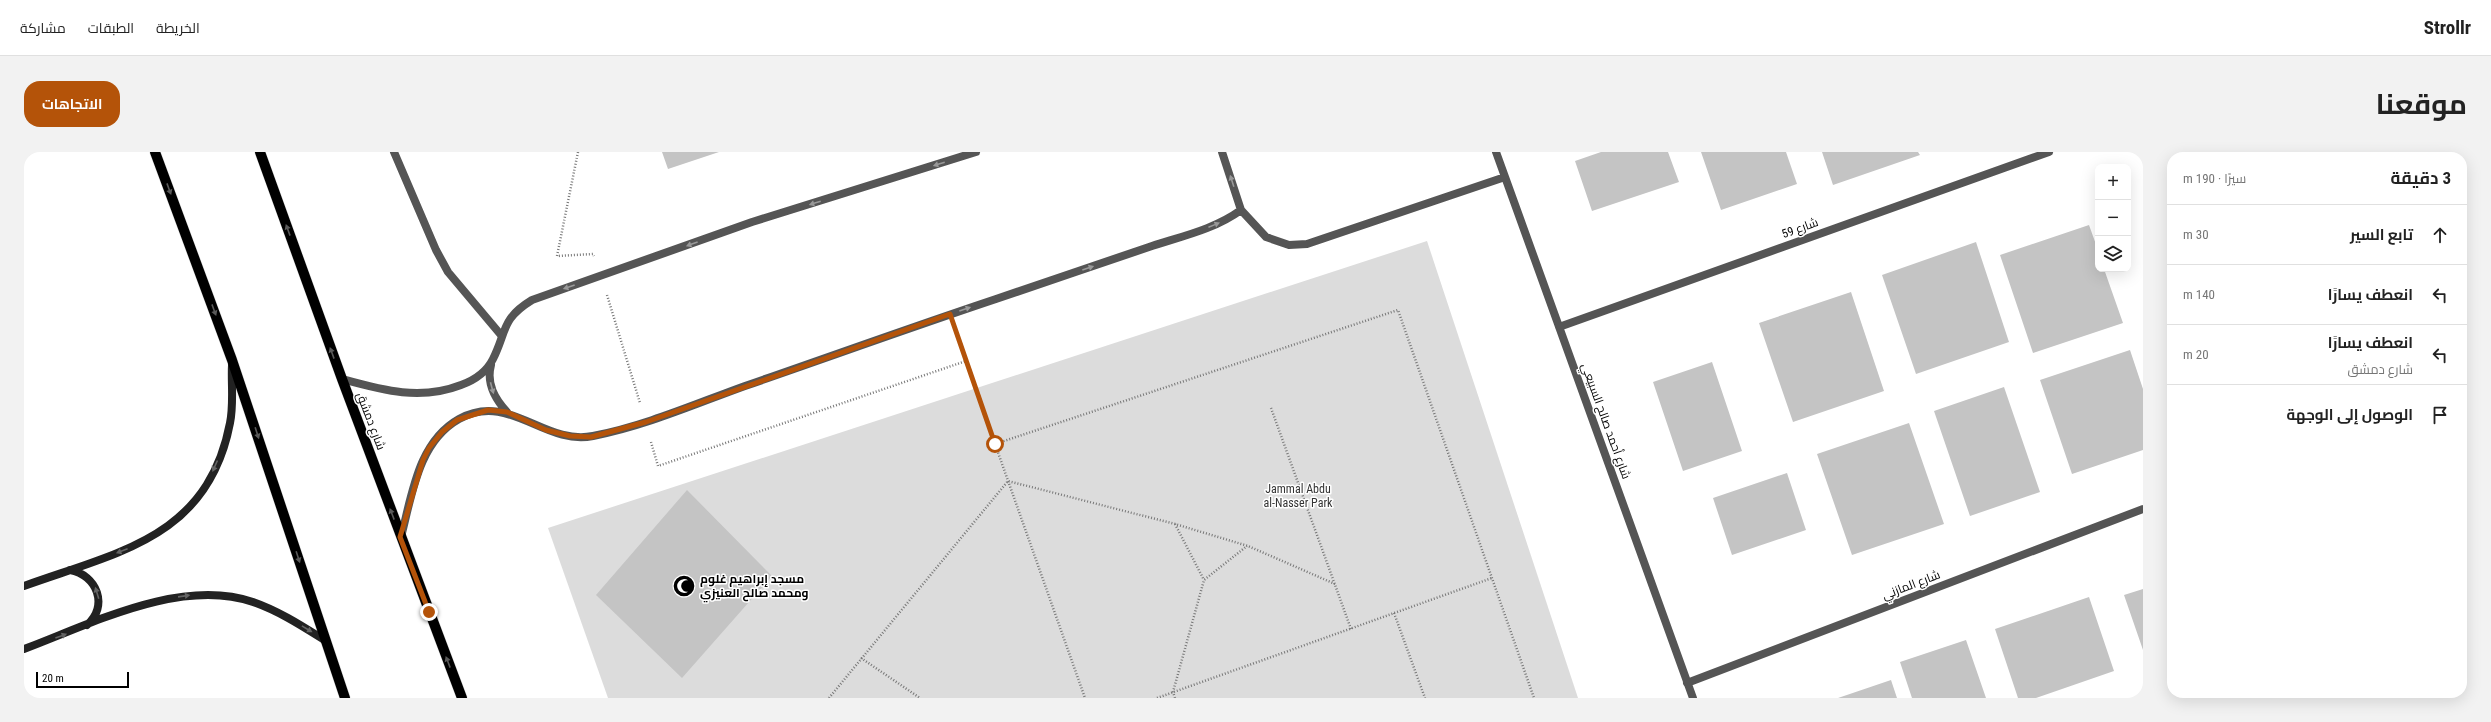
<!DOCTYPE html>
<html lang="ar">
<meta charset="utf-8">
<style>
body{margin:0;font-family:"Roboto Condensed",Cairo,sans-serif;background:#f2f2f2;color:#222;direction:rtl}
.controls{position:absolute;right:12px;top:12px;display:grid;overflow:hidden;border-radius:8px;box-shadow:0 4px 16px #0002}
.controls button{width:36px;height:36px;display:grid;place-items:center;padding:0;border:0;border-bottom:1px solid #e0e0e0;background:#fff;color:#222;font:20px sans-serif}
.scale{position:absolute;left:12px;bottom:10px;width:93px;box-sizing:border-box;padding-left:4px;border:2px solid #000;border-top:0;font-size:11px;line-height:14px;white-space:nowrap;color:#000;-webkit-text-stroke:3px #fff;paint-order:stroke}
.stop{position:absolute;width:12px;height:12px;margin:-9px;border:3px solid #b45309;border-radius:50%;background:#fff}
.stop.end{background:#b45309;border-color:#fff;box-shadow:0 1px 4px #0008}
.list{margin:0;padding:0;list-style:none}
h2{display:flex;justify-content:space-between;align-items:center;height:52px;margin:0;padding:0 16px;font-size:17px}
h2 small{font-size:13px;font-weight:400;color:#767676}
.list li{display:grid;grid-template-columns:26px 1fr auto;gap:12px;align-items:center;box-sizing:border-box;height:60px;padding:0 16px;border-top:1px solid #e0e0e0}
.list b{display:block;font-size:15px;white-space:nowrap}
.list p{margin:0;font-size:13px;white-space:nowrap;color:#767676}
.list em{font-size:13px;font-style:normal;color:#767676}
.icon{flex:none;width:22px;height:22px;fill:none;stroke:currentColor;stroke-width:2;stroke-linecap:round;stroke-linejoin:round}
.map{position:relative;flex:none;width:2119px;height:546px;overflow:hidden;direction:ltr;border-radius:16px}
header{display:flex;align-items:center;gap:24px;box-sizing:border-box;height:56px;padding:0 20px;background:#fff;border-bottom:1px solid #e0e0e0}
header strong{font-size:19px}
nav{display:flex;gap:22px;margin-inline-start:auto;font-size:14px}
.intro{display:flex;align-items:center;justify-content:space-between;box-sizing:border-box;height:96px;padding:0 24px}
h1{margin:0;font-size:28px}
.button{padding:10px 18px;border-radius:16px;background:#b45309;color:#fff;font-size:14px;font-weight:700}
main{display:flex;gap:24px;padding:0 24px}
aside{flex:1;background:#fff;border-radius:16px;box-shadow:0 4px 16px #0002}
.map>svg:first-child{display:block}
.green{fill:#dcdcdc}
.building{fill:#c4c4c4}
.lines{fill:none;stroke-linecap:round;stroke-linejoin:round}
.primary-casing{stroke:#dbdbdb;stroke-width:11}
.path{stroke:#777;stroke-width:2.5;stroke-dasharray:1 2;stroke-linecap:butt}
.lane{stroke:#555;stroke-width:8}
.street{stroke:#555;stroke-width:8}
.secondary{stroke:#222;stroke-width:8}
.primary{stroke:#000;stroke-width:10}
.oneway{fill:#999}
.oneway2{fill:#595959}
.oneway3{fill:#646464}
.route{stroke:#b45309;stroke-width:5}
.labels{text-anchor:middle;stroke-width:3;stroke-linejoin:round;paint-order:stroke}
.street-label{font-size:12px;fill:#000;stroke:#fff}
.park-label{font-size:12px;fill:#333;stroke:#fff}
.poi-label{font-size:12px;font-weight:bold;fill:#000;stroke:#fff;text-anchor:start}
</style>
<header>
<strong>Strollr</strong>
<nav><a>الخريطة</a><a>الطبقات</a><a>مشاركة</a></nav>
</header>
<div class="intro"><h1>موقعنا</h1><a class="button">الاتجاهات</a></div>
<main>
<aside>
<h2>3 دقيقة<small>سيرًا · 190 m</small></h2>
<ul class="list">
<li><svg class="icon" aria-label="ahead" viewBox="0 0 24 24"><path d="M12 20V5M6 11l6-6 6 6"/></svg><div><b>تابع السير</b></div><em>30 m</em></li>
<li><svg class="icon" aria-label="left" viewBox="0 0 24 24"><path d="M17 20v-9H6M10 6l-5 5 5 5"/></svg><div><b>انعطف يسارًا</b></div><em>140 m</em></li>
<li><svg class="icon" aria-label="left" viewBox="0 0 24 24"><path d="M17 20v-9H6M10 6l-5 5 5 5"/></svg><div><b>انعطف يسارًا</b><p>شارع دمشق</p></div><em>20 m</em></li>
<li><svg class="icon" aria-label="arrive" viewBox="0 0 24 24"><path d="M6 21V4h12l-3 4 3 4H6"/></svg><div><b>الوصول إلى الوجهة</b></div></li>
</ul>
</aside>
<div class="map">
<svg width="2119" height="546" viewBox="0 0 2119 546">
<rect width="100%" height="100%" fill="#fff"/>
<path class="green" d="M1403,89l151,457h-970l-60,-170z"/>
<path class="building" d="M638,0h57l-51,17z
M1577,0h67l11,30 -87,29 -17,-50z
M1677,0h85l11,32 -76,26z
M1798,0h96l2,3 -87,30z
M2065,73l9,25v19h6l19,54 -90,30 -33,-98z
M1952,90l33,100 -93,32 -34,-99z
M1827,140l33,99 -91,31 -34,-99z
M2106,198l13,39v61l-71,24 -32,-94z
M1688,210l30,89 -59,20 -30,-89z
M1980,235l36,105 -70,24 -36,-105z
M1885,271l35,101 -92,31 -35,-101z
M1763,321l19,57 -74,25 -19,-57z
M663,338l85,86 -90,102 -86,-83z
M2119,437v61l-19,-55z
M2065,445l25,74 -78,27h-18l-23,-69z
M1942,488l20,58h-74l-12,-36z
M1867,528l6,18h-59z"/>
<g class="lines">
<g class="primary-casing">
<path id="primary" d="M131,0l77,208 113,338
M236,0l82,227 120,319"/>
</g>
<path class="path" d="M554,0l-21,104 36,-2 1,2
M583,143l33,108
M932,182l129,364
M1247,256l80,221
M627,290l7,24 308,-105
M971,292l403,-134 136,388
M1151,372l29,56
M1370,461l31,85
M837,506l59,40
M805,546l179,-217 167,43 73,22 87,38
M1133,546l335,-120
M1151,546l-2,-6 31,-112 43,-34"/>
<path class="lane" d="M370,0l42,98 12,22 53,63
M0,2l3,-2"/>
<path class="street" d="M1198,0l19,58 25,27 23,8 18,-1 198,-67
M1472,0l197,546
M1535,175l490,-175
M467,213c-5,19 4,34 16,47
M318,227c40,11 78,22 119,6 14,-5 25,-12 32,-26 14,-28 8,-40 39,-59l220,-78 224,-70
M377,385c11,-42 17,-95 58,-118 50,-28 85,27 134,17 52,-10 102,-32 152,-50 84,-29 167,-59 251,-87 52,-18 104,-35 156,-53 31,-10 63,-17 89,-36
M1663,531l456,-174"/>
<path class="secondary" d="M46,418c27,5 39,36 17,55
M0,434c94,-34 184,-48 206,-163 4,-19 1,-40 2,-58
M0,497c67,-25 157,-72 229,-47 26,9 49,24 73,39"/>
<use href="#primary" class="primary"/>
</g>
<defs><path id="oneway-solid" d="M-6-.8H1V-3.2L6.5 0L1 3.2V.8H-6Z"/></defs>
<g class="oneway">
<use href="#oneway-solid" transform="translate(915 12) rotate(163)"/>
<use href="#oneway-solid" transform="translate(1208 29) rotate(-108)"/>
<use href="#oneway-solid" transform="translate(791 51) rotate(163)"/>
<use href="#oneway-solid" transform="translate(1190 73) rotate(-22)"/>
<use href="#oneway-solid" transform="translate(668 92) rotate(160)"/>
<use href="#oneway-solid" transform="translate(1064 116) rotate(-19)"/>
<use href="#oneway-solid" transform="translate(545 135) rotate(161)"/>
<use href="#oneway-solid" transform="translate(941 157) rotate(-19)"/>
<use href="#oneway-solid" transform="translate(468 236) rotate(75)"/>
</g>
<g class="oneway2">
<use href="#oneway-solid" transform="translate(145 37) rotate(70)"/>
<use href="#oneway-solid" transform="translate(264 78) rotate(-110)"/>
<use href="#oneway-solid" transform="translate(190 158) rotate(70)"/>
<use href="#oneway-solid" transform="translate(308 201) rotate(-110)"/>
<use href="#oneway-solid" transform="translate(233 281) rotate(72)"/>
<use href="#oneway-solid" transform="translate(368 362) rotate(-111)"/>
<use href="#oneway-solid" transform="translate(274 405) rotate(72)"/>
<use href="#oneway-solid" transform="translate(424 510) rotate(-111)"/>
</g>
<g class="oneway3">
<use href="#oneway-solid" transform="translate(191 314) rotate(114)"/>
<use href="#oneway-solid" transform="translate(98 399) rotate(159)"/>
<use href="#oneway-solid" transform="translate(73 441) rotate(-107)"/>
<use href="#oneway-solid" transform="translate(160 444) rotate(-8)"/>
<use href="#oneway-solid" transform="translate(283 477) rotate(31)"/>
<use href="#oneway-solid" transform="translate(37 484) rotate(-20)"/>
</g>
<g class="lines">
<path class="route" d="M405,460l-29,-75 23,-77 6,-12 13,-16 15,-12 31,-10 19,2 39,18 24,6 21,1 55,-15 304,-108 45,130"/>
</g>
<defs>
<g id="mosque-disc" transform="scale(1.15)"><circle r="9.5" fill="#000" stroke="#fff"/><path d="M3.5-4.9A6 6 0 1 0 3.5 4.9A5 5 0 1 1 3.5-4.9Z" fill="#fff"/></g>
</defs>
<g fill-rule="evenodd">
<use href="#mosque-disc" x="660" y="434"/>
</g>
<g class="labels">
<g class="street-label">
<text transform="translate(1776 76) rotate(-20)" y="4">شارع 59</text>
<text transform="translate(347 269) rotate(69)" y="4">شارع دمشق</text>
<text transform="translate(1582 269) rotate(70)" y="4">شارع أحمد صالح السبيعي</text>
<text transform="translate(1887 433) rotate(-21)" y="4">شارع المازني</text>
</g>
<g class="park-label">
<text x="1274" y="341">Jammal Abdu<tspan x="1274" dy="14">al-Nasser Park</tspan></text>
</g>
<g class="poi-label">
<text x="676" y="431">مسجد إبراهيم غلوم<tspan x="676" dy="14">ومحمد صالح العنيزي</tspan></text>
</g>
</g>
</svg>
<div class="controls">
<button>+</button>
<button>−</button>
<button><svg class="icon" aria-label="layers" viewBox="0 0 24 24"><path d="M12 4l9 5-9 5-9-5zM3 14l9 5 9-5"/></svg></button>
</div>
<div class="scale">20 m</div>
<div class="stop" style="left:971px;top:292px"></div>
<div class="stop end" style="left:405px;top:460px"></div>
</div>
</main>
